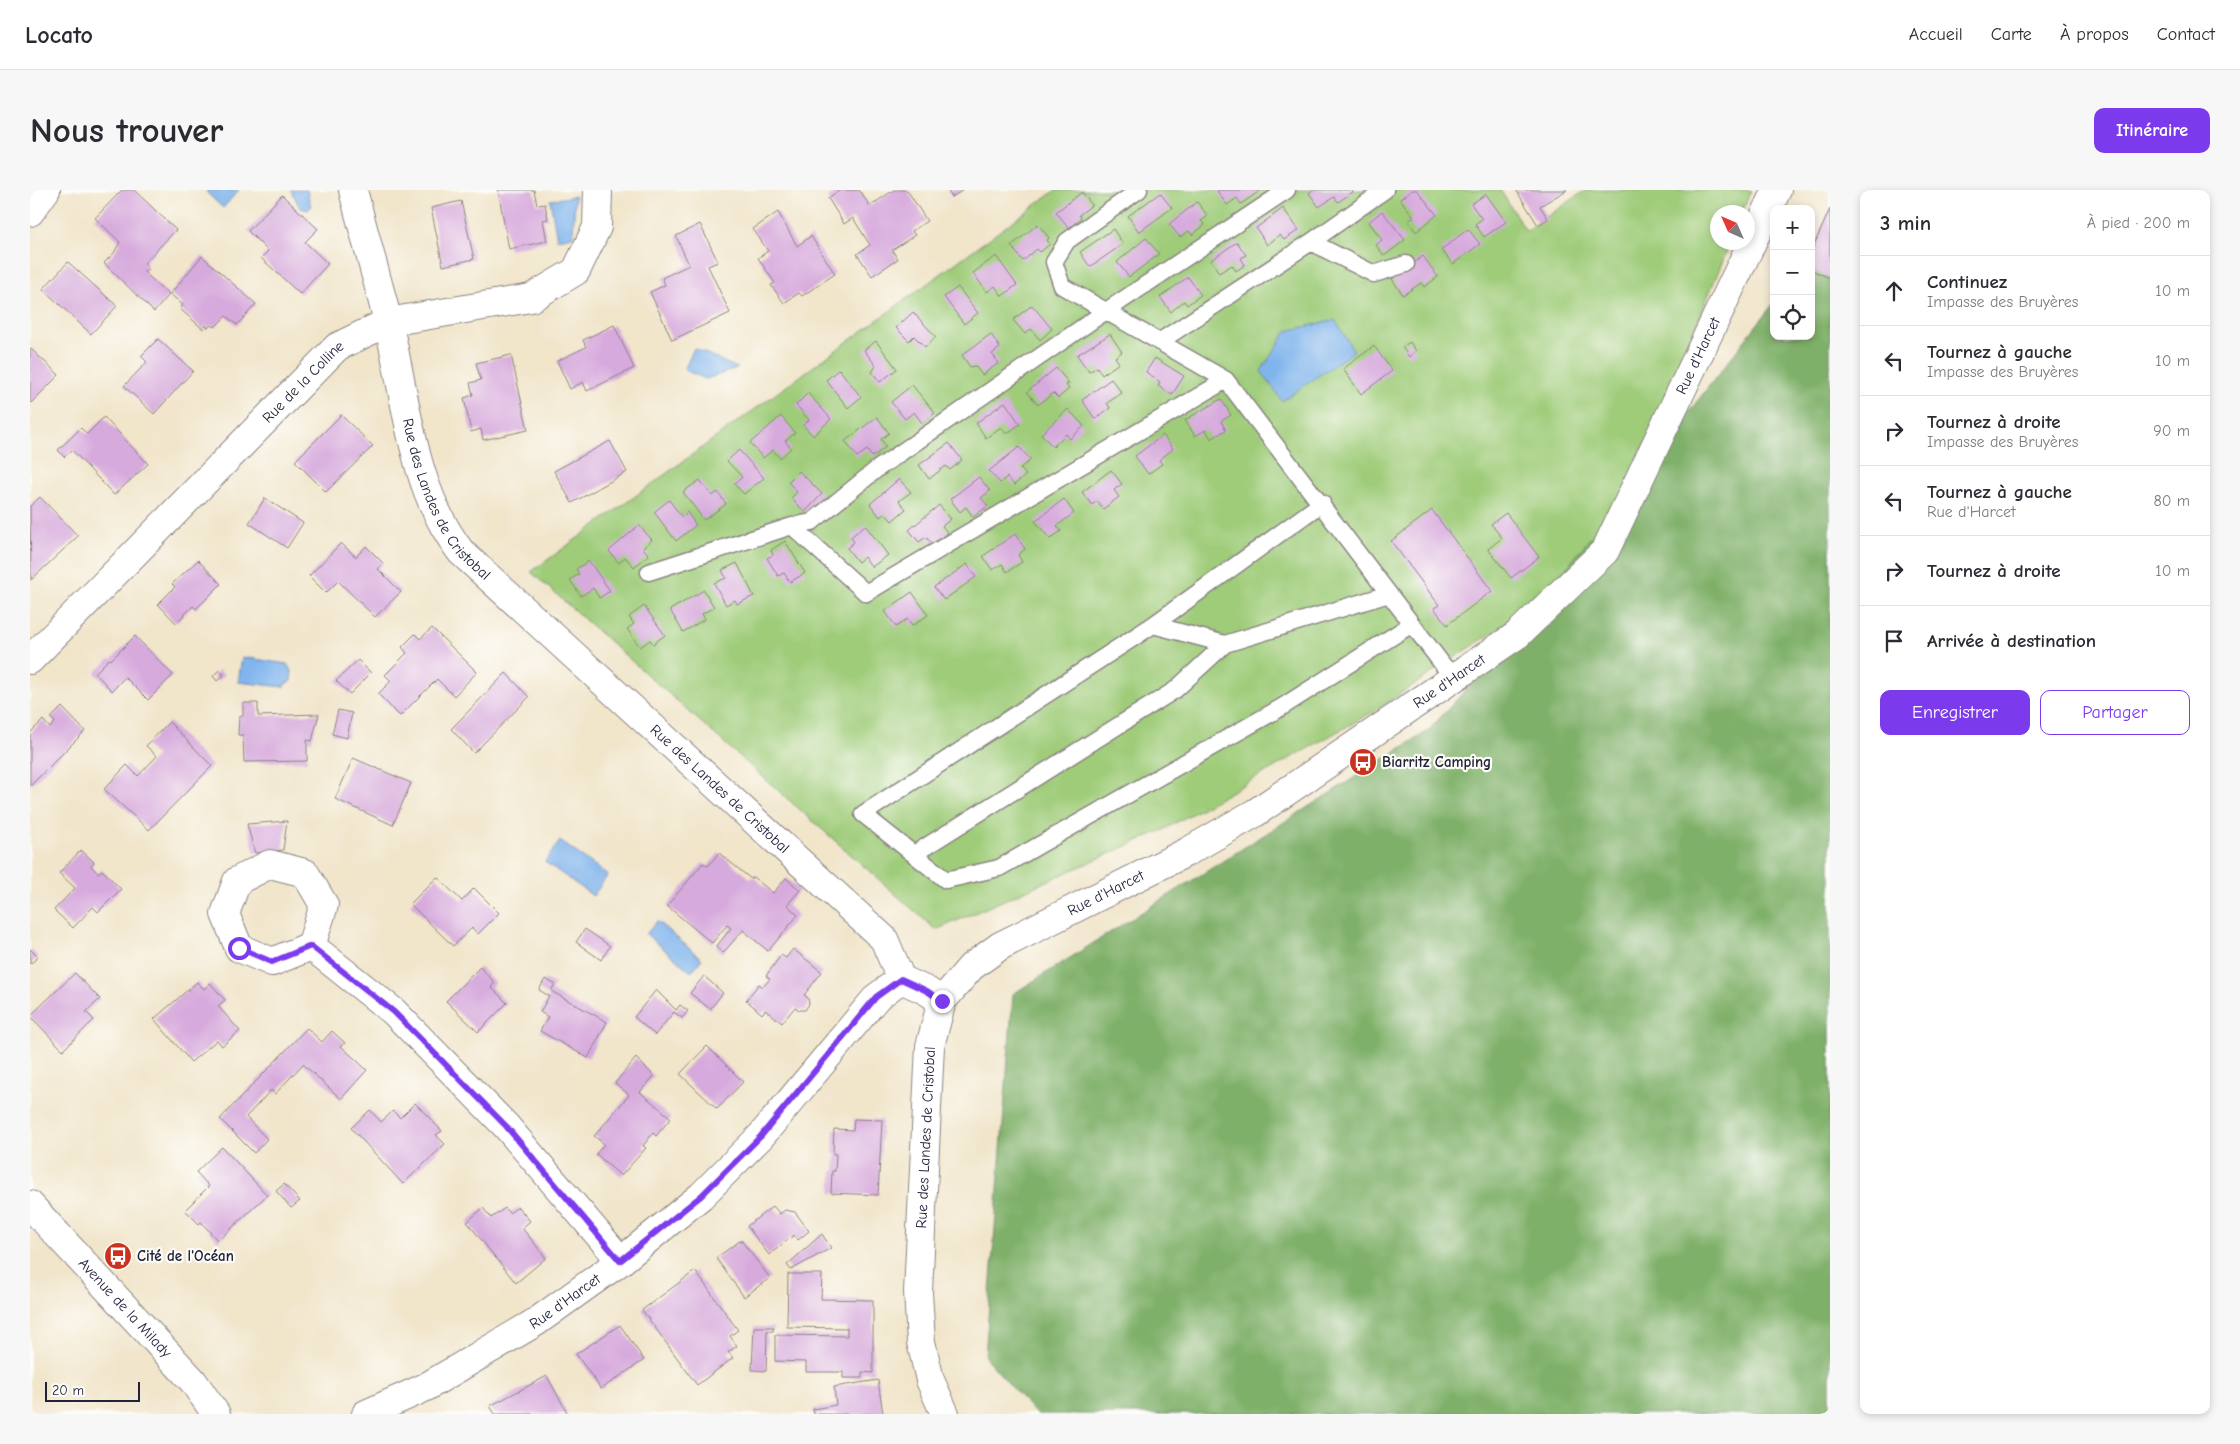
<!DOCTYPE html>
<html lang="fr">
<meta charset="utf-8">
<style>
body{margin:0;font-family:"Comic Neue",sans-serif;background:#f7f7f7;color:#2b2b33}
.controls{position:absolute;right:15px;top:15px;display:grid;overflow:hidden;border-radius:10px;box-shadow:0 2px 8px #0003}
.controls button{width:45px;height:45px;display:grid;place-items:center;padding:0;border:0;border-bottom:1px solid #e1e1e2;background:#fff;color:#2b2b33;font:25px sans-serif}
.compass{position:absolute;left:1680px;top:15px;width:45px;height:45px;border-radius:50%;background:#fff;box-shadow:0 2px 8px #0003;rotate:315deg}
.scale{position:absolute;left:15px;bottom:12px;width:95px;box-sizing:border-box;padding-left:5px;border:2px solid #22223b;border-top:0;font-size:14px;line-height:18px;white-space:nowrap;color:#22223b;-webkit-text-stroke:4px #fdfcf7;paint-order:stroke}
.stop{position:absolute;width:15px;height:15px;margin:-11px;border:4px solid #7c3aed;border-radius:50%;background:#fff}
.stop.end{background:#7c3aed;border-color:#fff;box-shadow:0 1px 5px #0008}
.list{margin:0;padding:0;list-style:none}
h2{display:flex;justify-content:space-between;align-items:center;height:65px;margin:0;padding:0 20px;font-size:21px}
h2 small{font-size:16px;font-weight:400;color:#7c7c81}
.list li{display:grid;grid-template-columns:32px 1fr auto;gap:15px;align-items:center;box-sizing:border-box;height:70px;padding:0 20px;border-top:1px solid #e1e1e2}
.list b{display:block;font-size:19px;white-space:nowrap}
.list p{margin:0;font-size:16px;white-space:nowrap;color:#7c7c81}
.list em{font-size:16px;font-style:normal;color:#7c7c81}
.actions{display:flex;gap:10px;padding:15px 20px}
.actions a{flex:1;padding:11px 0;border:1px solid #7c3aed;border-radius:10px;text-align:center;font-size:18px;color:#7c3aed}
.actions .main{background:#7c3aed;color:#fff}
.icon{flex:none;width:28px;height:28px;fill:none;stroke:currentColor;stroke-width:2;stroke-linecap:round;stroke-linejoin:round}
.map{position:relative;flex:none;width:1800px;height:1224px;overflow:hidden;border-radius:10px}
header{display:flex;align-items:center;gap:30px;box-sizing:border-box;height:70px;padding:0 25px;background:#fff;border-bottom:1px solid #e1e1e2}
header strong{font-size:24px}
nav{display:flex;gap:28px;margin-inline-start:auto;font-size:18px}
.intro{display:flex;align-items:center;justify-content:space-between;box-sizing:border-box;height:120px;padding:0 30px}
h1{margin:0;font-size:35px}
.button{padding:12px 22px;border-radius:10px;background:#7c3aed;color:#fff;font-size:18px;font-weight:700}
main{display:flex;gap:30px;padding:0 30px}
aside{flex:1;background:#fff;border-radius:10px;box-shadow:0 2px 8px #0003}
.map>svg:first-child{display:block}
.green{fill:#9fcc79;stroke:#60775a}
.forest{fill:#7fb069;stroke:#506952}
.water{fill:#7fb4ed;stroke:#506b94}
.building{fill:#d7aadd}
.lines{fill:none;stroke-linecap:round;stroke-linejoin:round}
.service-casing{stroke:#8a8482;stroke-width:19}
.minor-casing{stroke:#8a8482;stroke-width:30}
.secondary-casing{stroke:#8a8482;stroke-width:30}
.service{stroke:#fff;stroke-width:16}
.minor{stroke:#fff;stroke-width:28}
.secondary{stroke:#fff;stroke-width:28}
.route{stroke:#7c3aed;stroke-width:6}
.labels{text-anchor:middle;stroke-width:4.5;stroke-linejoin:round;paint-order:stroke}
.street-label{font-size:15px;fill:#22223b;stroke:#fdfcf7}
.poi-label{font-size:15px;font-weight:bold;fill:#22223b;stroke:#fdfcf7;text-anchor:start}
</style>
<header>
<strong>Locato</strong>
<nav><a>Accueil</a><a>Carte</a><a>À propos</a><a>Contact</a></nav>
</header>
<div class="intro"><h1>Nous trouver</h1><a class="button">Itinéraire</a></div>
<main>
<div class="map">
<svg width="1800" height="1224" viewBox="0 0 1800 1224">
<rect width="100%" height="100%" fill="#fdfcf7"/>
<filter id="ink" filterUnits="userSpaceOnUse"><feTurbulence type="fractalNoise" baseFrequency=".02" numOctaves="2"/><feDisplacementMap in="SourceGraphic" scale="10" xChannelSelector="R" yChannelSelector="G"/><feConvolveMatrix kernelMatrix="1 2 1 2 8 2 1 2 1" color-interpolation-filters="sRGB"/></filter>
<filter id="wash" filterUnits="userSpaceOnUse"><feTurbulence type="fractalNoise" baseFrequency=".0096" numOctaves="4" result="noise"/><feDisplacementMap in="SourceGraphic" scale="20" xChannelSelector="R" yChannelSelector="G"/><feGaussianBlur stdDeviation="1.12" result="paint"/><feColorMatrix in="noise" values="0 0 0 0 0 0 0 0 0 0 0 0 0 0 0 0 0 1.4 0 .05"/><feComposite in="paint" operator="in"/></filter>
<g filter="url(#wash)">
<rect width="100%" height="100%" fill="#f1e5ca"/>
<path class="green" d="M1026,0h444l26,41 60,-41h165l-9,22h-24v30l12,1 -112,272 -52,69 -190,126 -213,120 -227,100 -405,-358z"/>
<path class="forest" d="M1800,44v1180h-794l-51,-57 28,-363 415,-263 80,-88 266,-340v33h37v-81z"/>
<path class="water" d="M178,0h31l-16,18 -17,-16z
M261,0h16l4,17 -3,3 -8,-2z
M545,6l-2,40 -16,3 -7,-39z
M1305,130l19,31 -72,50 -21,-30 26,-40z
M664,158l43,20h1l-32,11 -22,-9z
M212,467l45,7 5,8 -1,9 -6,3 -1,3 -46,-5z
M530,651l48,34 -15,21 -48,-34z
M627,731l45,38 -11,13 -45,-38z"/>
<g id="blocks">
<path class="building" d="M92,0h12l42,40 -32,33 4,5 -4,4 25,23 -15,17 -50,-49 10,-10 6,-11 -25,-24z
M468,0h36l3,15 8,-1 3,15 -5,1 4,21 -38,8z
M810,0h19l11,16 24,-16h13l20,31 -15,10 3,4 -23,15 6,9 -26,17 -15,-22 13,-9 -17,-27 -9,6 -16,-26z
M917,0h16l-11,7z
M1189,0h42l-20,14 -4,-6 -10,7 -10,-14z
M1283,0h39l1,2 -15,10 -4,-5 -15,10 -10,-14z
M1382,0h5l20,25 -21,17 -8,-11 6,-4 -14,-18z
M1486,0h51l-27,16 8,13 -10,6z
M1052,2l10,13 -13,10 2,3 -12,10 -13,-16z
M1130,3l12,15 -33,24 -11,-16z
M1456,4l20,28 -22,15 -9,-13 7,-5 -11,-15z
M252,5l36,34 -13,13 23,22 -28,30 -39,-36 7,-7 -20,-20z
M431,11l13,58 -31,7 -12,-58z
M1167,12l11,14 -7,5 4,4 -13,10 -3,-4 -9,6 -11,-13z
M1253,18l16,22 -15,10 -4,-5 -13,10 -11,-17z
M1800,19v69l-19,-8v-18z
M1352,21l23,29 -21,16 -8,-11 6,-5 -13,-18z
M748,22l19,34 14,-10 24,38 -33,22 -3,-3 -15,10 -13,-18 4,-2 -17,-25 10,-7 -15,-22z
M670,34l18,38 -10,4 22,47 -58,27 -22,-48 15,-7 -3,-7 27,-13 -13,-29z
M1008,34l11,14 -2,2 3,4 -10,8 -3,-3 -14,12 -12,-15z
M1083,39l10,15 -33,23 -10,-15z
M1438,39l12,15 -27,20 -12,-14z
M1116,48l13,16 -30,23 -12,-15z
M1207,52l9,13 -5,3 4,7 -9,6 -4,-6 -13,8 -8,-13z
M172,66l54,48 -19,21 -11,-9 -11,11 -4,-2 -3,3 -2,-3 -3,4 -23,-20 3,-4 -13,-11z
M966,66l21,29 -15,11 -7,-10 -8,6 -14,-19z
M1393,66l15,21 -14,10 -3,-4 -18,12 -11,-16z
M38,72l49,44 -26,28 -48,-45z
M1158,87l13,18 -14,10 -3,-4 -13,11 -11,-15z
M928,97l20,26 -14,11 -20,-27z
M1002,115l20,24 -12,11 -9,-11 -6,5 -12,-14z
M883,122l23,25 -11,10 -11,-11 -5,5 -13,-13z
M584,135l20,43 -47,23 -4,-9 -13,7 -13,-28 29,-14 -3,-7z
M961,144l9,14 -8,6 7,9 -17,12 -7,-9 -5,1 -8,-12z
M1080,144l12,18 -7,5 4,6 -17,12 -5,-8 -8,5 -12,-17z
M128,149l35,32 -39,43 -30,-28 23,-24 -6,-6z
M846,151l21,28 -17,13 -8,-10 4,-6 -12,-16z
M1380,152l6,9 -7,6 -7,-10z
M1344,156l18,25 -31,23 -18,-25z
M0,158l29,27 -29,29z
M481,165l17,75 -45,10 -2,-11 -10,3 -7,-34 9,-3 -3,-12 11,-3 -5,-17z
M1125,168l29,18 -12,19 -14,-9 2,-4 -14,-10z
M1026,178l13,15 -3,2 3,4 -11,9 -5,-5 -15,12 -11,-13z
M809,179l22,28 -13,11 -22,-28z
M1081,189l11,14 -15,10 3,5 -15,11 -13,-19z
M882,195l23,28 -13,10 -8,-11 -9,7 -14,-17z
M778,203l23,26 -18,17 -10,-11 6,-5 -13,-15z
M1191,209l10,16 -10,6 5,9 -15,9 -5,-9 -11,6 -10,-16z
M975,212l15,22 -14,10 -5,-7 -15,11 -10,-15z
M1038,219l16,17 -14,13 -4,-5 -13,13 -12,-13z
M311,225l32,31 -47,46 -31,-31z
M751,226l14,17 -10,8 6,7 -11,10 -7,-8 -10,8 -13,-15z
M74,227l44,47 -34,31 -42,-45 -8,7 -6,-7 23,-22 6,6z
M847,227l12,16 -8,6 5,8 -14,10 -5,-7 -10,7 -12,-16z
M1133,245l10,14 -14,11 3,4 -14,10 -13,-18z
M580,251l17,31 -55,31 -18,-32z
M919,253l13,17 -12,10 -4,-4 -17,13 -10,-14z
M989,257l12,13 -11,8 6,7 -12,10 -7,-8 -7,6 -11,-12z
M709,260l25,28 -20,16 -10,-10 8,-7 -15,-16z
M1081,280l11,14 -8,6 5,7 -16,12 -6,-8 -5,4 -10,-13z
M769,281l23,23 -17,18 -14,-14 6,-6 -9,-10z
M949,287l11,14 -9,7 7,8 -15,11 -7,-10 -6,5 -10,-13z
M869,289l12,13 -12,9 7,8 -14,12 -7,-8 -5,4 -10,-13z
M670,290l12,16 6,-4 8,12 -22,16 -21,-28z
M10,307l38,39 -47,44 -1,-74z
M235,308l38,25 -16,25 -38,-25z
M1034,309l10,14 -17,13 4,5 -11,8 -15,-18z
M639,310l13,17 5,-5 9,13 -20,16 -22,-29z
M909,315l12,14 -9,7 6,7 -15,12 -7,-8 -7,5 -10,-12z
M1402,320l60,81 -45,34 -13,-17 5,-3 -48,-64z
M1476,323l33,44 -28,21 -23,-29 14,-11 -11,-14z
M609,335l13,15 -9,8 6,7 -15,12 -9,-10 -6,6 -10,-12z
M835,335l23,30 -16,12 -8,-10 -6,5 -11,-14 7,-6 -3,-5z
M985,344l10,15 -7,6 4,7 -15,10 -5,-8 -10,6 -9,-14z
M755,351l20,32 -15,9 -6,-9 -6,3 -11,-18 6,-3 -2,-5z
M311,353l15,14 10,-11 17,17 -5,6 23,23 -26,25 -37,-36 -12,12 -17,-17z
M168,370l23,24 -25,25 -3,-3 -17,17 -18,-19 17,-17 -3,-3z
M559,371l21,30 -11,7 -6,-10 -12,8 -11,-16 9,-6 -3,-5z
M707,373l17,33 -17,8 -2,-4 -9,5 -12,-22 12,-5 -4,-8z
M937,374l9,13 -32,23 -10,-13z
M674,400l10,17 -12,7 3,5 -22,13 -13,-22z
M882,402l16,23 -16,11 -5,-7 -11,8 -11,-16z
M614,416l21,29 -12,9 -3,-4 -10,7 -13,-18 7,-5 -5,-7z
M402,438l45,44 -23,24 -17,-17 -37,37 -22,-22 13,-13 -6,-6 22,-22 -5,-6 13,-13 5,5z
M105,446l38,39 -25,25 -23,-23 -13,14 -17,-18 14,-14 2,1z
M328,470l13,13 -21,21 -14,-13z
M189,480l5,5 -7,6 -4,-5z
M476,483l23,24 -55,56 -23,-24z
M213,513h15v13l61,-2 -7,27 -5,-1v21l-63,1 -1,-27h-5l1,-19h4z
M32,517l23,24 -55,55v-53l13,-13 7,8 5,-6 -4,-4z
M308,520l14,3 -5,25 -15,-4z
M139,532l43,44 -63,64 -45,-41 23,-24 11,11 19,-20 -11,-10z
M323,568l58,25 -18,42 -58,-26z
M257,631l-4,29 -28,3 -8,-29z
M51,660l13,12 -3,4 7,7 4,-3 19,19 -23,23 -5,-5 -20,21 -19,-18 21,-22 -16,-15z
M689,663l32,26 2,-2 20,16 13,-15 14,12 -13,15 11,10 -30,36 -25,-21 -20,23 -7,-6 15,-19 -4,-3 -15,18 -45,-37 36,-43 5,3z
M407,687l25,24 12,-13 25,25 -21,21 -6,-6 -19,18 -43,-42z
M555,739l25,17 -9,14 -25,-18z
M0,759l8,8 -8,7z
M763,759l29,23 -18,23 4,3 1,6 -4,6h-6l-4,-3 -13,16 -17,-13 -3,4 -16,-14 13,-16 4,3 7,-8 -4,-3 15,-21 5,3z
M450,777l15,16 -4,4 16,16 -29,29 -32,-31z
M45,783l25,26 -14,13 8,8 -31,30 -33,-34z
M674,786l19,17 -13,16 -20,-16z
M515,789l10,5 -4,7 56,31 -19,36 -48,-27 8,-14 -8,-5 9,-16 -10,-6z
M167,792l7,7 6,-6 15,17 -7,6 22,25 -18,15 -5,-6 -26,22 -37,-43z
M626,800l20,20 4,-5 8,6 -6,7 -8,-6 -19,23 -21,-18z
M277,838l15,14 10,-11 13,12 -4,3 26,24 -26,29 -38,-35 -28,30 -4,-4 -25,27 21,22 -13,14 -34,-34z
M677,856l36,36 -26,27 -37,-35z
M606,868l18,18 -14,16 31,26 -15,18 -3,-3 -10,13 3,2 -25,28 -25,-22 8,-10 -10,-8 35,-41 -14,-12z
M385,913l27,28 -6,4 9,9 -42,40 -52,-56 19,-18 11,12 12,-11 7,7z
M824,929l28,1 -4,75 -47,-2 1,-22h3l1,-17h-3l1,-25 19,1z
M192,957l45,48 -49,46 -17,-19 -2,2 -14,-14 24,-24 -13,-14z
M254,994l16,17 -9,7 -15,-17z
M743,1016l7,8 5,-4 10,2 14,19 -11,9 -4,-5 -25,20 -22,-29z
M488,1017l12,14 -8,7 24,30 -30,25 -49,-61 16,-14 8,10 14,-10 4,5z
M792,1044l9,14 -40,22 -4,-5z
M711,1050l29,38 -26,19 -28,-39z
M665,1081l43,59 -8,6 7,10 -9,6 5,6 -36,27 -55,-75z
M758,1084h34l-1,25 52,1v73l-11,-1v6h-19v-6h-37v-10l-31,-1v-26l72,1v-8l-60,-1z
M590,1135l24,35 -43,29 -25,-35z
M724,1137h20l-1,4h-6l-1,40 -14,-1z
M517,1186l21,38h-73l-5,-8z
M848,1190l5,34h-69l-1,-5 23,-4 -2,-18z"/>
</g>
</g>
<g filter="url(#ink)">
<use href="#blocks" fill-opacity="0" stroke="#8a8482" stroke-width="1"/>
<g class="lines">
<g class="service-casing">
<path id="service" d="M1109,0l-72,51 -13,21 8,24 164,94 227,298
M1281,52l74,-52
M1129,152l152,-100 63,32 32,-10
M1292,313l-169,122 -290,189 83,66 53,-12 283,-161 130,-83
M762,336l20,-4 65,-53 229,-158 181,-121
M619,382l143,-46 74,67 360,-213
M1123,435l72,19
M884,664l261,-164 50,-46 164,-50"/>
</g>
<g class="minor-casing">
<g id="minor">
<path id="s1" d="M323,0c11,44 24,88 35,132 19,78 23,165 73,230l423,387 17,40 26,12 15,10"/>
<path d="M0,22l16,-22"/>
<path id="s2" d="M0,470l307,-313 51,-25 143,-24 45,-27 21,-44 1,-37"/>
<path d="M240,674l35,9 19,32 -13,41 -39,16 -33,-14 -14,-34 12,-33z"/>
<path d="M281,756l83,66 112,114 115,135"/>
<path id="s3" d="M336,1224l60,-27 110,-65 85,-61 80,-65 60,-60 116,-139 24,-18"/>
<path id="s4" d="M915,1224l-15,-34 -9,-38 -3,-50 12,-246 12,-45 29,-34 29,-21 187,-94 68,-39 262,-178 88,-84 172,-361"/>
</g>
</g>
<g class="secondary-casing">
<g id="secondary">
<path id="s5" d="M0,1015l163,176 23,33"/>
</g>
</g>
<use href="#service" class="service"/>
<use href="#minor" class="minor"/>
<use href="#secondary" class="secondary"/>
</g>
</g>
<g class="lines" filter="url(#ink)">
<path class="route" d="M209,758l33,14 39,-16 83,66 112,114 114,135 81,-65 60,-60 115,-139 25,-18 26,12 15,10"/>
</g>
<defs>
<g id="bus-disc" transform="scale(1.4375)"><circle r="9.5" fill="#c8321e" stroke="#fdfcf7"/><path d="M-5-6H5V4H4V6H2V4H-2V6H-4V4H-5ZM-3.5-4V0h7V-4ZM-3.5 1.2v1.5H-2V1.2ZM2 1.2v1.5H3.5V1.2Z" fill="#fff"/></g>
</defs>
<g fill-rule="evenodd">
<use href="#bus-disc" x="1333" y="572"/>
<use href="#bus-disc" x="88" y="1066"/>
</g>
<g class="labels">
<g class="street-label">
<text dy="5" stroke="none"><textPath href="#s4" startOffset="1442">Rue d'Harcet</textPath></text>
<text dy="5" stroke="none"><textPath href="#s2" startOffset="390">Rue de la Colline</textPath></text>
<text dy="5" stroke="none"><textPath href="#s1" startOffset="326">Rue des Landes de Cristobal</textPath></text>
<text dy="5" stroke="none"><textPath href="#s4" startOffset="1022">Rue d'Harcet</textPath></text>
<text dy="5" stroke="none"><textPath href="#s1" startOffset="731">Rue des Landes de Cristobal</textPath></text>
<text dy="5" stroke="none"><textPath href="#s4" startOffset="618">Rue d'Harcet</textPath></text>
<text dy="5" stroke="none"><textPath href="#s4" startOffset="281">Rue des Landes de Cristobal</textPath></text>
<text dy="5" stroke="none"><textPath href="#s3" startOffset="229">Rue d'Harcet</textPath></text>
<text dy="5" stroke="none"><textPath href="#s5" startOffset="140">Avenue de la Milady</textPath></text>
</g>
<g class="poi-label">
<text x="1352" y="577">Biarritz Camping</text>
<text x="107" y="1071">Cité de l'Océan</text>
</g>
</g>
</svg>
<div class="controls">
<button>+</button>
<button>−</button>
<button><svg class="icon" aria-label="locate" viewBox="0 0 24 24"><circle cx="12" cy="12" r="6"/><path d="M12 2v4M12 18v4M2 12h4M18 12h4"/></svg></button>
</div>
<svg class="compass" viewBox="-18 -18 36 36"><path d="M0-13l5 13h-10z" fill="#e53935"/><path d="M0 13l5-13h-10z" fill="#7c7c81"/></svg>
<div class="scale">20 m</div>
<div class="stop" style="left:209px;top:758px"></div>
<div class="stop end" style="left:912px;top:811px"></div>
</div>
<aside>
<h2>3 min<small>À pied · 200 m</small></h2>
<ul class="list">
<li><svg class="icon" aria-label="ahead" viewBox="0 0 24 24"><path d="M12 20V5M6 11l6-6 6 6"/></svg><div><b>Continuez</b><p>Impasse des Bruyères</p></div><em>10 m</em></li>
<li><svg class="icon" aria-label="left" viewBox="0 0 24 24"><path d="M17 20v-9H6M10 6l-5 5 5 5"/></svg><div><b>Tournez à gauche</b><p>Impasse des Bruyères</p></div><em>10 m</em></li>
<li><svg class="icon" aria-label="right" viewBox="0 0 24 24"><path d="M7 20v-9h11M14 6l5 5-5 5"/></svg><div><b>Tournez à droite</b><p>Impasse des Bruyères</p></div><em>90 m</em></li>
<li><svg class="icon" aria-label="left" viewBox="0 0 24 24"><path d="M17 20v-9H6M10 6l-5 5 5 5"/></svg><div><b>Tournez à gauche</b><p>Rue d'Harcet</p></div><em>80 m</em></li>
<li><svg class="icon" aria-label="right" viewBox="0 0 24 24"><path d="M7 20v-9h11M14 6l5 5-5 5"/></svg><div><b>Tournez à droite</b></div><em>10 m</em></li>
<li><svg class="icon" aria-label="arrive" viewBox="0 0 24 24"><path d="M6 21V4h12l-3 4 3 4H6"/></svg><div><b>Arrivée à destination</b></div></li>
</ul>
<div class="actions"><a class="main">Enregistrer</a><a>Partager</a></div>
</aside>
</main>
